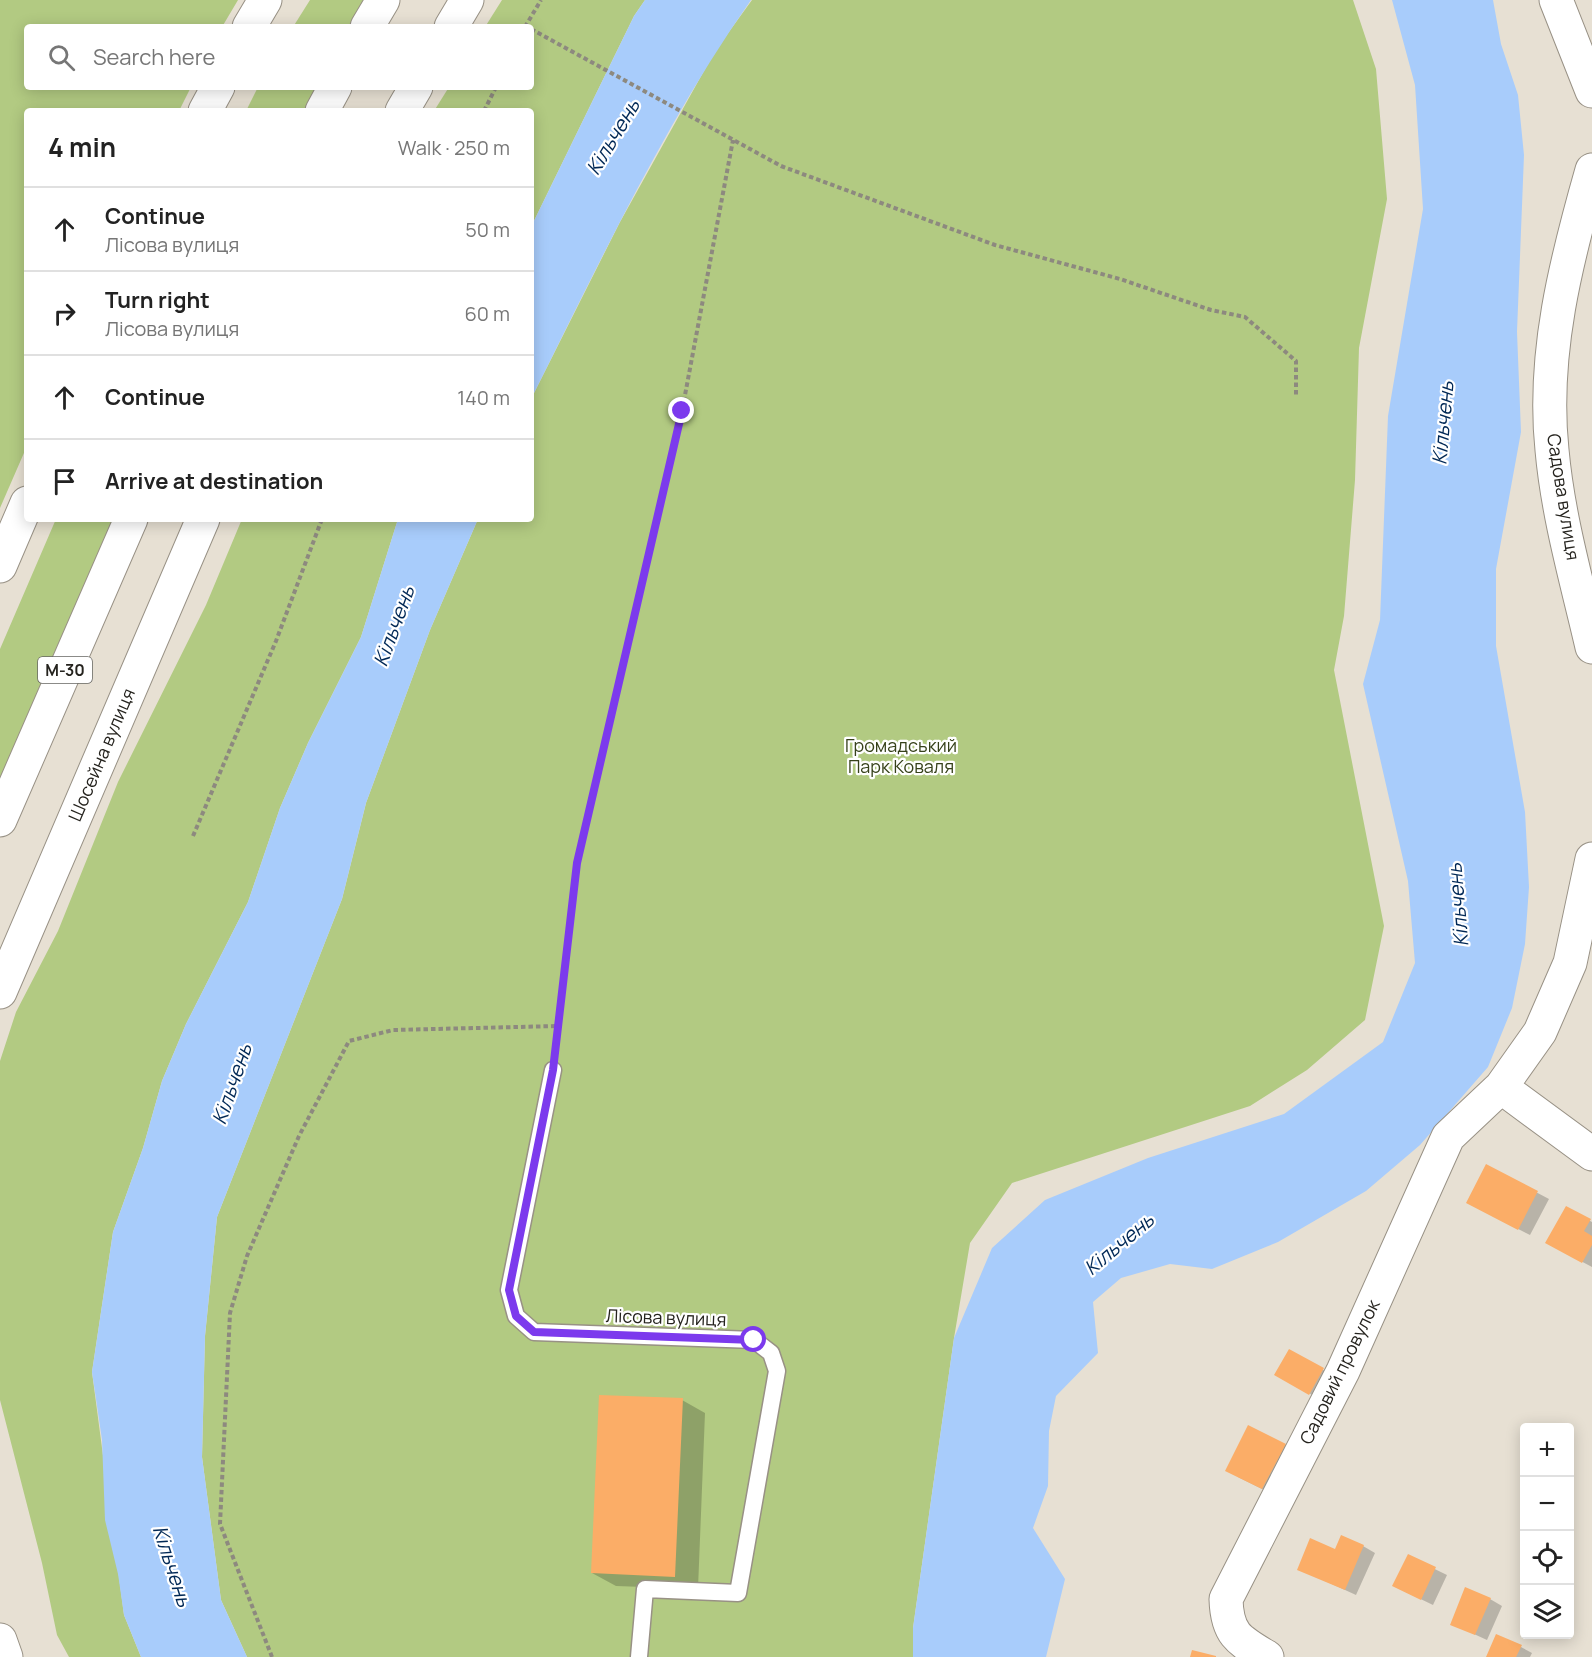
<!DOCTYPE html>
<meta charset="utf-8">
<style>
body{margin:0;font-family:Manrope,sans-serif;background:#f2f2f2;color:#222}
.controls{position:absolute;right:18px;bottom:18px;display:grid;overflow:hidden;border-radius:6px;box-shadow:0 3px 15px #0003}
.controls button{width:54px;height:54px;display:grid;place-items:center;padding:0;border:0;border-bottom:2px solid #e0e0e0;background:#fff;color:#222;font:30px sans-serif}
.stop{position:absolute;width:18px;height:18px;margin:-14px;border:4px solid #7c3aed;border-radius:50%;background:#fff}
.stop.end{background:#7c3aed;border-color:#fff;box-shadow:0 2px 6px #0008}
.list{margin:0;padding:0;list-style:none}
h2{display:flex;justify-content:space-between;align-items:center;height:78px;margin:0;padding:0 24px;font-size:26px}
h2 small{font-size:20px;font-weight:400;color:#767676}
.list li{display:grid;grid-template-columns:39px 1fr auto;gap:18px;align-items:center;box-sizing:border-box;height:84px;padding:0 24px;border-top:2px solid #e0e0e0}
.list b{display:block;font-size:22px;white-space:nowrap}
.list p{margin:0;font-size:20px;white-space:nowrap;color:#767676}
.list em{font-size:20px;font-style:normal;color:#767676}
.icon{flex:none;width:33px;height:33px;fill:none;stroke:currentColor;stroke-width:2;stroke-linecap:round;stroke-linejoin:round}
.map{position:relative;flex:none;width:1592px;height:1657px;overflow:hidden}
.search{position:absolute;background:#fff;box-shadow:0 3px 15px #0003;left:24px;top:24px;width:510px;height:66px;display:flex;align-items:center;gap:15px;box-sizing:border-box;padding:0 21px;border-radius:6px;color:#767676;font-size:22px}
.panel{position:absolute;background:#fff;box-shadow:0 3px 15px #0003;left:24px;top:108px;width:510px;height:414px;border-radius:6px}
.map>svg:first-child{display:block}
.green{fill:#b2ca82}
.water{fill:#a8ccfb}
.shadow{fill:#0003}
.building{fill:#fbad67}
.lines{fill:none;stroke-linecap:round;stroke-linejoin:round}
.service-casing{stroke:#989185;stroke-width:19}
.minor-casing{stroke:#989185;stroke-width:35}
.tertiary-casing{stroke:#989185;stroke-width:35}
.trunk-casing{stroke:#989185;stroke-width:35}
.path{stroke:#8d897f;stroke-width:4;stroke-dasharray:4.5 3;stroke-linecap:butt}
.service{stroke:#fff;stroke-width:16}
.minor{stroke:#fff;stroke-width:33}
.tertiary{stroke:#fff;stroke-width:33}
.trunk{stroke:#fff;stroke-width:33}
.route{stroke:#7c3aed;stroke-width:8}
.labels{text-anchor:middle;stroke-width:4.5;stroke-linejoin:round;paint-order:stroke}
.shield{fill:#fff;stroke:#666562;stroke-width:1.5}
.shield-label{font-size:16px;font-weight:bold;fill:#25231e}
.street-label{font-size:18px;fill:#25231e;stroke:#fff}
.park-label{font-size:18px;fill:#36411a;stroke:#fff}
.water-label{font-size:20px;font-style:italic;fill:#002856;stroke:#fff}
</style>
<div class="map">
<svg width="1592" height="1657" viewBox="0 0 1592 1657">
<rect width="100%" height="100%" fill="#e7e0d3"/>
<path class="green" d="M0,0h238l-16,27h-195v60h164l-12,24h-152v335l-27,62z
M310,0h59l-16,27h-60z
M502,0h143l-11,16 -103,211v-116h-97l15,-24h82v-60h-46z
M752,0h601l23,69 11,130 -28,149 -4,132 -11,136 -10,54 50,256 -19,94 -58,50 -57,36 -238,77 -42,60 -16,95 -41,290v29h-666l-26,-57 -19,-143 3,-121 12,-119 125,-318 24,-96 64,-173 48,-111h53v-120l89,-177 95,-171z
M258,87h61l-12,24h-61z
M56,519h57l-113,265v-135z
M242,519h156l-37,118 -53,106 -28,65 -32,94 -62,122 -24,57 -19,67 -30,84 -21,140 32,243 17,42h-72l-12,-22 -15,-72 -42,-163v-339l16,-49 42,-81 60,-149 88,-177z"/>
<path class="water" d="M645,0h106c-87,124 -152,264 -220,399v-172l103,-211z
M1392,0h101l8,44 17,51 6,60 -7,177 4,100 -25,137v77l29,166 4,75 -4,57 -13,64 -24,59 -68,78 -54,46 -88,51 -66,27 -42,-5 -49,14 -28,24 5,51 -42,43 -7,35 -1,55 -15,42 32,51 -19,78h-133v-29l41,-290 38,-90 53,-48 103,-42 136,-44 99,-72 32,-79 -7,-82 -45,-197 17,-64 8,-204 35,-207 -8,-124z
M398,519h80l-48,111 -64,173 -24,96 -125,318 -12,119 -3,121 19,143 26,57h-106l-17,-42 -6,-41 -13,-54 -3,-80 -10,-68 21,-140 30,-84 19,-67 24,-57 62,-122 32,-94 28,-65 53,-106z"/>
<path class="shadow" d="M1487,1166l62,33 -19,36 -51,-26z
M1566,1208l26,14v45l-34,-18z
M1290,1351l44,25 -13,24 -45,-26z
M682,1400l23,13 -7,176 -82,-3 -24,-13z
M1285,1445l11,6 -22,44 -36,-18z
M1363,1546l12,7 -19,42 -57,-26 36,-18z
M1408,1556l39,19 -14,30 -27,-13z
M1490,1599l12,7 -15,34 -35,-16z
M1521,1647l11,6 -2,4h-42z"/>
<path class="building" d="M1486,1164l52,27 -20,39 -52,-27z
M1566,1206l25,13 -7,12 8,5v9l-10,18 -37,-20z
M1289,1349l35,19 -15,27 -35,-20z
M599,1395l84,3 -8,179 -84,-4z
M1248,1425l38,19 -24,45 -37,-18z
M1341,1535l23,10 -19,45 -48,-20 13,-32 25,11z
M1408,1554l28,13 -15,33 -29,-14z
M1465,1587l26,11 -16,37 -25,-10z
M1496,1634l26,11 -6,12h-30z
M1192,1650l24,6v1h-26z"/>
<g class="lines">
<g class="service-casing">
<path id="service" d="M553,1070l-44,220 7,26 18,16 220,8 17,13 6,18 -39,222 -93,-4 -6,68"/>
</g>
<g class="minor-casing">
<path id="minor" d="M1556,0l36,91
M1592,170c-26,91 -50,185 -40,280 6,67 25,132 40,197
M1592,859l-22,104 -30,69 -39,55 91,67
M1267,1657c-29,-17 -40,-23 -41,-58l117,-228 105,-234 53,-50"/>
</g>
<g class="tertiary-casing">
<path id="tertiary" d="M451,27l16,-27
M402,111l14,-24
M0,992l203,-473
M0,1640l6,17"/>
</g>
<g class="trunk-casing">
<path id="trunk" d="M249,27l16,-27
M367,27l16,-27
M205,111l13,-24
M322,111l13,-24
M0,566l27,-63
M0,820l131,-301"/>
</g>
<path class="path" d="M525,27l16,-27
M531,29l250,137 214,79 125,34 91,31 34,7 51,44v34
M484,111l12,-24
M193,836l83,-195 46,-122
M555,1048l22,-185 105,-452 51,-271
M272,1657l-52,-133 10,-211 17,-57 52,-120 50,-95 44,-11 165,-4"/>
<use href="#service" class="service"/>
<use href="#minor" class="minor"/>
<use href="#tertiary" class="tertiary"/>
<use href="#trunk" class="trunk"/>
</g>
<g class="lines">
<path class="route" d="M682,411l-105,452 -24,207 -44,220 7,26 18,16 220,8"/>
</g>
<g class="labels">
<rect class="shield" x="38" y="657" width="54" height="26" rx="4.5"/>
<g class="shield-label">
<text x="65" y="676">М-30</text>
</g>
<g class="street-label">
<text transform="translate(1563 497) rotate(81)" y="6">Садова вулиця</text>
<text transform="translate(102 755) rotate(-67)" y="6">Шосейна вулиця</text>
<text transform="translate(666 1318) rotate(2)" y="6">Лісова вулиця</text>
<text transform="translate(1340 1372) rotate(-64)" y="6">Садовий провулок</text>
</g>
<g class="park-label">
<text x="901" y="752">Громадський<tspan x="901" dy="21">Парк Коваля</tspan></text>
</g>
<g class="water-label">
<text transform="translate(613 137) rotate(-59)" y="7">Кільчень</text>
<text transform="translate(1443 423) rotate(-85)" y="7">Кільчень</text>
<text transform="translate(394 626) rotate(-70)" y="7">Кільчень</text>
<text transform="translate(1458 905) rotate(-95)" y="7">Кільчень</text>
<text transform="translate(232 1084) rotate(-71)" y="7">Кільчень</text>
<text transform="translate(1119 1244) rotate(-40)" y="7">Кільчень</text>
<text transform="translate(172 1566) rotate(72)" y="7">Кільчень</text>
</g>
</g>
</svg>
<div class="controls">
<button>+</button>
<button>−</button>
<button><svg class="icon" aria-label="locate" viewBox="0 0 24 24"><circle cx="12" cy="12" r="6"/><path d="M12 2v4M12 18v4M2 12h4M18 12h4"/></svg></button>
<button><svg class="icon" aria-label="layers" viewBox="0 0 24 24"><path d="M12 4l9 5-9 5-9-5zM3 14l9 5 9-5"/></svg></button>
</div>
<div class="stop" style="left:754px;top:1340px"></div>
<div class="stop end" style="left:682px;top:411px"></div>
<div class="search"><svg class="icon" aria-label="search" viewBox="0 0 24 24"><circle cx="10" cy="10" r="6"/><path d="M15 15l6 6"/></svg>Search here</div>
<section class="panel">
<h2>4 min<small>Walk · 250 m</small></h2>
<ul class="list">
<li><svg class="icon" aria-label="ahead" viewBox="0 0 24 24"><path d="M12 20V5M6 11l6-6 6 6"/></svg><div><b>Continue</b><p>Лісова вулиця</p></div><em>50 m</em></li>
<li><svg class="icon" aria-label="right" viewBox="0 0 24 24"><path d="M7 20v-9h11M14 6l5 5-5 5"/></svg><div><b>Turn right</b><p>Лісова вулиця</p></div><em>60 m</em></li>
<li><svg class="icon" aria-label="ahead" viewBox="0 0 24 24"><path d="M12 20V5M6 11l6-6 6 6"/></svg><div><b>Continue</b></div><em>140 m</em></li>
<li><svg class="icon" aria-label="arrive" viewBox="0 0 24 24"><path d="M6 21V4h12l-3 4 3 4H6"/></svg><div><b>Arrive at destination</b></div></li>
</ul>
</section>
</div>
